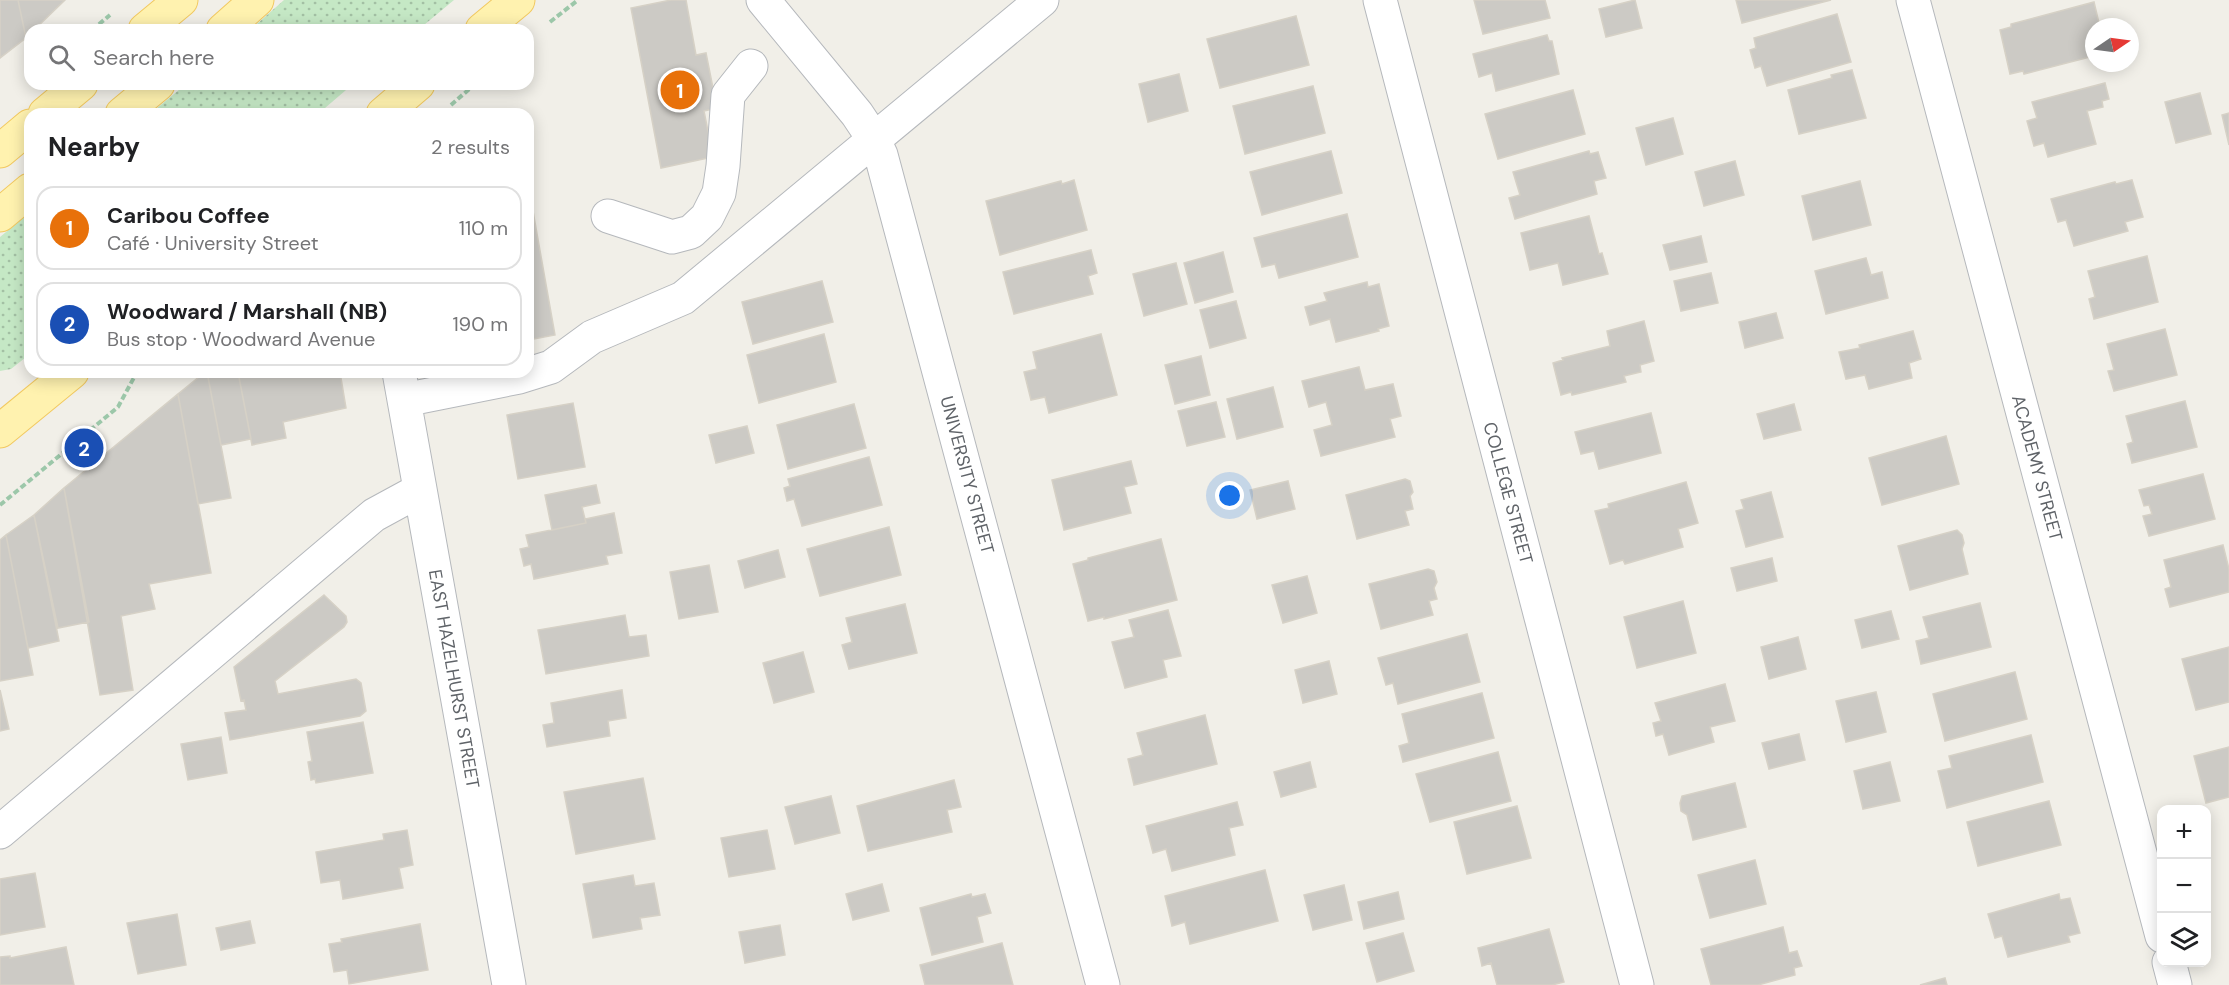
<!DOCTYPE html>
<meta charset="utf-8">
<style>
body{margin:0;font-family:"DM Sans",sans-serif;background:#f6f6f6;color:#202124}
.controls{position:absolute;right:18px;bottom:18px;display:grid;overflow:hidden;border-radius:12px;box-shadow:0 3px 15px #0003}
.controls button{width:54px;height:54px;display:grid;place-items:center;padding:0;border:0;border-bottom:2px solid #e0e0e0;background:#fff;color:#202124;font:30px sans-serif}
.compass{position:absolute;left:2085px;top:18px;width:54px;height:54px;border-radius:50%;background:#fff;box-shadow:0 3px 15px #0003;rotate:77deg}
.you{position:absolute;left:1230px;top:496px;width:21px;height:21px;margin:-15px;border:4px solid #fff;border-radius:50%;background:#1a73e8;box-shadow:0 0 0 9px #1a73e833}
.badge{display:grid;place-items:center;width:39px;height:39px;border-radius:50%;background:#ea4335;color:#fff;font-size:20px;font-weight:700}
.pin{position:absolute;translate:-50% -50%;border:3px solid #fff;box-shadow:0 2px 6px #0006}
.list{margin:0;padding:0;list-style:none}
h2{display:flex;justify-content:space-between;align-items:center;height:78px;margin:0;padding:0 24px;font-size:26px}
h2 small{font-size:20px;font-weight:400;color:#757577}
.list li{display:grid;grid-template-columns:39px 1fr auto;gap:18px;align-items:center;box-sizing:border-box;height:84px;margin:0 12px 12px;padding:0 12px;border:2px solid #e0e0e0;border-radius:18px}
.list b{display:block;font-size:22px;white-space:nowrap}
.list p{margin:0;font-size:20px;white-space:nowrap;color:#757577}
.list em{font-size:20px;font-style:normal;color:#757577}
.icon{flex:none;width:33px;height:33px;fill:none;stroke:currentColor;stroke-width:2;stroke-linecap:round;stroke-linejoin:round}
.map{position:relative;flex:none;width:2229px;height:985px;overflow:hidden}
.search{position:absolute;background:#fff;box-shadow:0 3px 15px #0003;left:24px;top:24px;width:510px;height:66px;display:flex;align-items:center;gap:15px;box-sizing:border-box;padding:0 21px;border-radius:18px;color:#757577;font-size:22px}
.panel{position:absolute;background:#fff;box-shadow:0 3px 15px #0003;left:24px;top:108px;width:510px;height:270px;border-radius:18px}
.map>svg:first-child{display:block}
.grass{fill:url(#grass-dots)}
.building{fill:#cccac5;stroke:#d6d1c6;stroke-width:1.5}
.lines{fill:none;stroke-linecap:round;stroke-linejoin:round}
.minor-casing{stroke:#b5b8bc;stroke-width:35}
.major-casing{stroke:#f2c960;stroke-width:35}
.path{stroke:#9cc7a9;stroke-width:4;stroke-dasharray:6 3;stroke-linecap:butt}
.minor{stroke:#fff;stroke-width:33}
.major{stroke:#fff2af;stroke-width:33}
.labels{text-anchor:middle;stroke-width:6;stroke-linejoin:round;paint-order:stroke}
.street-label{font-size:18px;fill:#5f6368;stroke:#fff}
</style>
<div class="map">
<svg width="2229" height="985" viewBox="0 0 2229 985">
<defs>
<pattern id="grass-dots" width="8" height="8" patternUnits="userSpaceOnUse" patternTransform="scale(1.5)"><rect width="8" height="8" fill="#c5e8c5"/><path d="M2 2h.1M6 6h.1" fill="none" stroke="#a3c0a4" stroke-width="1.8" stroke-linecap="round"/></pattern>
</defs>
<rect width="100%" height="100%" fill="#f1efe8"/>
<path class="grass" d="M284,0h170l-36,30h-168z
M186,84h167l-35,30h-168z
M30,212v142l-19,15 -11,2v-134z"/>
<path class="building" d="M0,0h18l8,38 -26,20z
M18,0h47l-31,30h-4v4l-4,4z
M671,0h15l10,55 10,-2 11,55 -13,3 9,46 -52,11 -30,-160z
M1474,0h71l5,18 -67,16z
M1635,0l7,28 -36,9 -7,-28z
M1736,0h95l-89,23z
M2094,2l6,25h-6v29l-70,18 -1,-3 -13,3 -10,-44 11,-3v-3z
M1837,14l14,48 -84,24 -6,-20 -6,2 -5,-18 6,-2 -2,-10z
M1296,16l13,49 -89,23 -13,-49z
M1547,35l2,6h3l7,33 -63,17 -4,-18 -13,4 -6,-23z
M1852,70l14,48 -67,16 -11,-44 44,-12 -1,-3z
M1179,74l9,37 -40,11 -9,-38z
M2105,83l4,16 -7,2 1,6 -16,4 9,33 -48,13 -4,-14 -10,3 -7,-25 10,-3 -5,-16z
M1313,86l12,47 -80,21 -12,-48z
M1573,90l12,44 -87,25 -13,-45z
M2200,93l11,41 -35,9 -11,-41z
M2229,113v32l-7,-30z
M1673,118l10,36 -37,11 -10,-37z
M1331,151l11,42 -80,22 -12,-43z
M1589,151l1,3 8,-2 8,26 -12,3 3,13 -82,25 -6,-21 11,-3 -7,-23z
M1735,161l9,34 -40,11 -9,-34z
M1074,180l13,50 -87,25 -14,-54 75,-20 1,3z
M2132,180l11,37 -18,5 3,9 -54,15 -8,-26 -8,2 -7,-23 64,-17 1,2z
M1860,181l11,44 -58,15 -11,-44z
M528,183l27,152 -27,5z
M1347,214l11,43 -79,21 -4,-14 -13,3 -8,-29z
M1589,216l10,38 3,-1 6,21 -45,11 -5,-22 -28,7 -9,-37z
M1701,236l6,26 -37,8 -7,-25z
M1091,250l6,23 -9,3 5,18 -79,20 -11,-42z
M1223,252l10,40 -38,11 -11,-40z
M2147,256l11,46 -64,17 -5,-20 6,-2 -7,-26z
M1866,258l5,17 11,-3 6,26 -62,16 -11,-43z
M1176,263l11,41 -43,12 -11,-42z
M1711,273l7,30 -37,8 -7,-30z
M822,281l11,41 -80,22 -11,-42z
M1367,282l1,5 11,-3 10,42 -11,3 1,2 -43,11 -6,-23 -20,6 -5,-18 22,-6 -3,-8z
M1236,301l10,37 -36,10 -10,-38z
M1776,313l7,25 -38,10 -6,-26z
M1644,321l10,40 -14,4 1,7 -17,4 2,6 -54,13 -1,-3 -10,3 -8,-32 10,-3 -1,-2 48,-12 -3,-15z
M2165,329l12,46 -63,16 -6,-20 6,-1 -7,-26z
M1913,331l8,28 -12,4 3,15 -43,11 -4,-14 -19,4 -7,-27 21,-4 -1,-3z
M824,334l12,48 -77,21 -12,-48z
M1101,334l16,61 -68,18 -4,-16 -14,3 -7,-28 13,-3 -4,-17z
M1201,356l9,39 -35,9 -10,-39z
M1359,367l6,23 28,-6 8,32 -11,3 5,18 -74,19 -7,-26 18,-5 -6,-23 -17,5 -7,-26z
M205,372h2l24,126 -33,6 -20,-110z
M207,372h31l13,67 -30,6z
M238,372h102l6,36 -63,14 3,16 -34,7z
M1273,387l10,40 -46,12 -10,-40z
M178,394l33,179 -62,11 6,25 -34,7 12,74 -33,5 -36,-207z
M2185,401l12,46 -65,16 -5,-19 6,-2 -7,-26z
M1216,402l9,35 -38,9 -9,-35z
M573,403l12,64 -67,12 -11,-64z
M854,404l12,44 -78,21 -11,-44z
M1794,404l7,26 -37,9 -7,-25z
M1651,413l10,40 -62,16 -5,-18 -13,3 -6,-22z
M747,426l7,27 -38,10 -7,-28z
M1946,436l13,48 -77,21 -13,-47z
M869,457l13,48 -80,21 -8,-27 -7,2 -3,-13 6,-2 -2,-7z
M1131,461l6,23 -13,3 7,26 -67,17 -12,-50z
M2203,474l12,45 -66,17 -6,-20 9,-2 -3,-9 -5,1 -5,-16z
M1405,479l5,2 3,11 -3,4 3,13 -8,2 4,14 -52,14 -11,-44z
M1288,481l7,28 -38,10 -7,-29z
M1686,482l12,41 -20,6 5,18 -58,17 -2,-4 -13,4 -15,-53 14,-3 -1,-4z
M596,485l4,18 -18,4 4,16 -34,7 -7,-35z
M64,488l25,134 -31,6 -24,-113z
M1771,492l12,45 -37,10 -10,-36 8,-2 -3,-9z
M614,513l8,40 -16,3 2,8 -74,15 -3,-15 -7,2 -4,-17 9,-2 -3,-12 60,-12 -1,-4z
M34,515l25,126 -31,7 -22,-113z
M889,527l12,48 -81,21 -13,-47z
M1957,530l5,5 2,8 -2,6 6,25 -58,16 -12,-44z
M6,535l27,140 -33,6v-141z
M1161,539l16,61 -73,19v-2l-16,4 -15,-57 15,-4v-2z
M2223,545l6,24v23l-59,15 -5,-18 6,-2 -7,-27z
M778,550l7,27 -40,11 -7,-27z
M1772,558l5,23 -40,10 -6,-23z
M709,565l9,47 -39,7 -9,-47z
M1428,569l6,2 3,11 -3,6 3,11 -8,2 4,14 -52,14 -12,-45z
M1307,576l10,37 -34,10 -11,-38z
M324,595l22,21 1,6 -3,5 -69,54 3,13 78,-15 5,4 5,28 -6,5 -130,24 -5,-27 21,-3 -2,-10 -3,1 -7,-34z
M1683,601l13,52 -59,15 -13,-51z
M1980,603l11,44 -70,17 -5,-23 13,-3 -6,-21z
M905,604l12,49 -68,16 -7,-24 10,-3 -6,-24z
M1168,610l13,46 -18,4 4,17 -42,11 -13,-46 22,-5 -5,-17z
M1891,611l8,28 -37,9 -7,-28z
M625,615l4,22 17,-2 3,21 -103,18 -8,-44z
M1467,634l13,48 -82,22 -5,-21 -7,2 -8,-27z
M1798,637l8,32 -37,10 -8,-32z
M2229,647v55l-33,8 -14,-51z
M803,652l11,40 -40,11 -11,-40z
M1329,661l8,33 -34,9 -8,-33z
M2015,672l12,47 -82,22 -12,-47z
M1725,684l10,37 -25,6 4,15 -45,13 -6,-21 -7,2 -3,-13 8,-2 -6,-18z
M0,690l9,39 -9,2z
M622,690l4,28 -18,3 2,15 -63,11 -4,-22 11,-2 -3,-20z
M1876,692l10,40 -40,10 -10,-41z
M1482,693l12,45 -91,24 -4,-16 10,-3 -7,-29z
M1205,715l12,49 -83,21 -6,-26 15,-4 -6,-22z
M363,722l10,51 -57,10 -1,-4 -4,1 -3,-18 4,-1 -5,-29z
M1799,734l6,26 -36,9 -7,-26z
M2031,735l12,47 -96,26 -9,-37 14,-3 -3,-12z
M221,737l6,36 -39,7 -7,-36z
M2229,747v50l-23,6 -12,-47z
M1498,752l13,49 -81,21 -14,-48z
M1310,762l6,25 -35,10 -7,-25z
M1890,762l10,39 -37,8 -9,-38z
M643,778l12,61 -79,15 -12,-62z
M954,780l7,27 -14,3 5,22 -84,19 -11,-45z
M1735,783l11,44 -53,13 -6,-25 -6,-4 -1,-8 2,-7z
M831,796l9,37 -45,11 -10,-37z
M2049,801l12,44 -83,21 -11,-44z
M1237,802l6,23 -14,3 6,27 -63,16 -6,-22 -13,4 -7,-27z
M1517,806l14,52 -64,16 -13,-52z
M407,830l6,35 -14,3 4,20 -60,11 -3,-19 -19,3 -5,-31 68,-12 -1,-6z
M767,830l8,39 -46,8 -8,-39z
M1755,860l11,44 -56,14 -12,-43z
M1265,870l13,51 -88,23 -5,-22 -13,4 -7,-30z
M35,873l10,54 -45,8v-56z
M633,875l2,11 19,-3 6,32 -20,3 2,11 -49,9 -10,-54z
M882,884l7,27 -36,9 -7,-26z
M1344,885l8,35 -39,10 -9,-35z
M1398,892l6,27 -40,10 -6,-27z
M971,894l1,3 13,-3 6,19 -14,4 6,25 -51,13 -12,-47z
M2059,894l1,6 10,-2 10,35 -12,3 2,6 -62,15 -6,-21 -7,2 -7,-24z
M177,914l9,51 -48,9 -11,-51z
M250,921l5,22 -34,7 -5,-22z
M420,924l8,46 -79,14 -2,-14 -13,2 -5,-28 13,-2 -1,-3z
M780,925l5,30 -40,8 -6,-31z
M1783,927l6,26 8,-2 5,15 -8,2 1,7 -37,10h-47l-10,-36z
M1549,929l15,53 -12,3h-55l-6,-22 -9,3 -4,-18z
M1403,933l11,38 -37,11 -11,-39z
M1002,943l11,42h-88l-5,-20z
M66,947l8,38h-74v-28l10,-1v2z
M1945,978l2,7h-27z"/>
<g class="lines">
<g class="minor-casing">
<path id="minor" d="M763,0l94,114 16,24 8,17 222,830
M1380,0l257,985
M1913,0l249,936
M608,216l64,21 19,-5 16,-15 12,-24 4,-27 5,-71 23,-29
M399,372l110,613
M404,400l115,-23 32,-10 41,-30 91,-39 359,-298
M0,832l374,-317 46,-25
M2169,962l6,23"/>
</g>
<g class="major-casing">
<path id="major" d="M145,30l36,-30
M223,30l34,-30
M482,30l36,-30
M45,114l36,-30
M122,114l36,-30
M383,114l35,-30
M0,151l30,-25
M0,215l30,-25
M0,431l72,-59"/>
</g>
<path class="path" d="M550,22l28,-22
M92,30l18,-15
M451,105l24,-21
M0,505l118,-98 19,-35"/>
<use href="#minor" class="minor"/>
<use href="#major" class="major"/>
</g>
<g class="labels">
<g class="street-label">
<text transform="translate(2037 468) rotate(75)" y="6">ACADEMY STREET</text>
<text transform="translate(967 475) rotate(75)" y="6">UNIVERSITY STREET</text>
<text transform="translate(1508 493) rotate(75)" y="6">COLLEGE STREET</text>
<text transform="translate(454 679) rotate(80)" y="6">EAST HAZELHURST STREET</text>
</g>
</g>
</svg>
<div class="controls">
<button>+</button>
<button>−</button>
<button><svg class="icon" aria-label="layers" viewBox="0 0 24 24"><path d="M12 4l9 5-9 5-9-5zM3 14l9 5 9-5"/></svg></button>
</div>
<svg class="compass" viewBox="-18 -18 36 36"><path d="M0-13l5 13h-10z" fill="#e53935"/><path d="M0 13l5-13h-10z" fill="#757577"/></svg>
<div class="you"></div>
<div class="pin badge" style="left:680px;top:90px;background:#e8710a">1</div>
<div class="pin badge" style="left:84px;top:448px;background:#1a4fb4">2</div>
<div class="search"><svg class="icon" aria-label="search" viewBox="0 0 24 24"><circle cx="10" cy="10" r="6"/><path d="M15 15l6 6"/></svg>Search here</div>
<section class="panel">
<h2>Nearby<small>2 results</small></h2>
<ul class="list">
<li><span class="badge" style="background:#e8710a">1</span><div><b>Caribou Coffee</b><p>Café · University Street</p></div><em>110 m</em></li>
<li><span class="badge" style="background:#1a4fb4">2</span><div><b>Woodward / Marshall (NB)</b><p>Bus stop · Woodward Avenue</p></div><em>190 m</em></li>
</ul>
</section>
</div>
